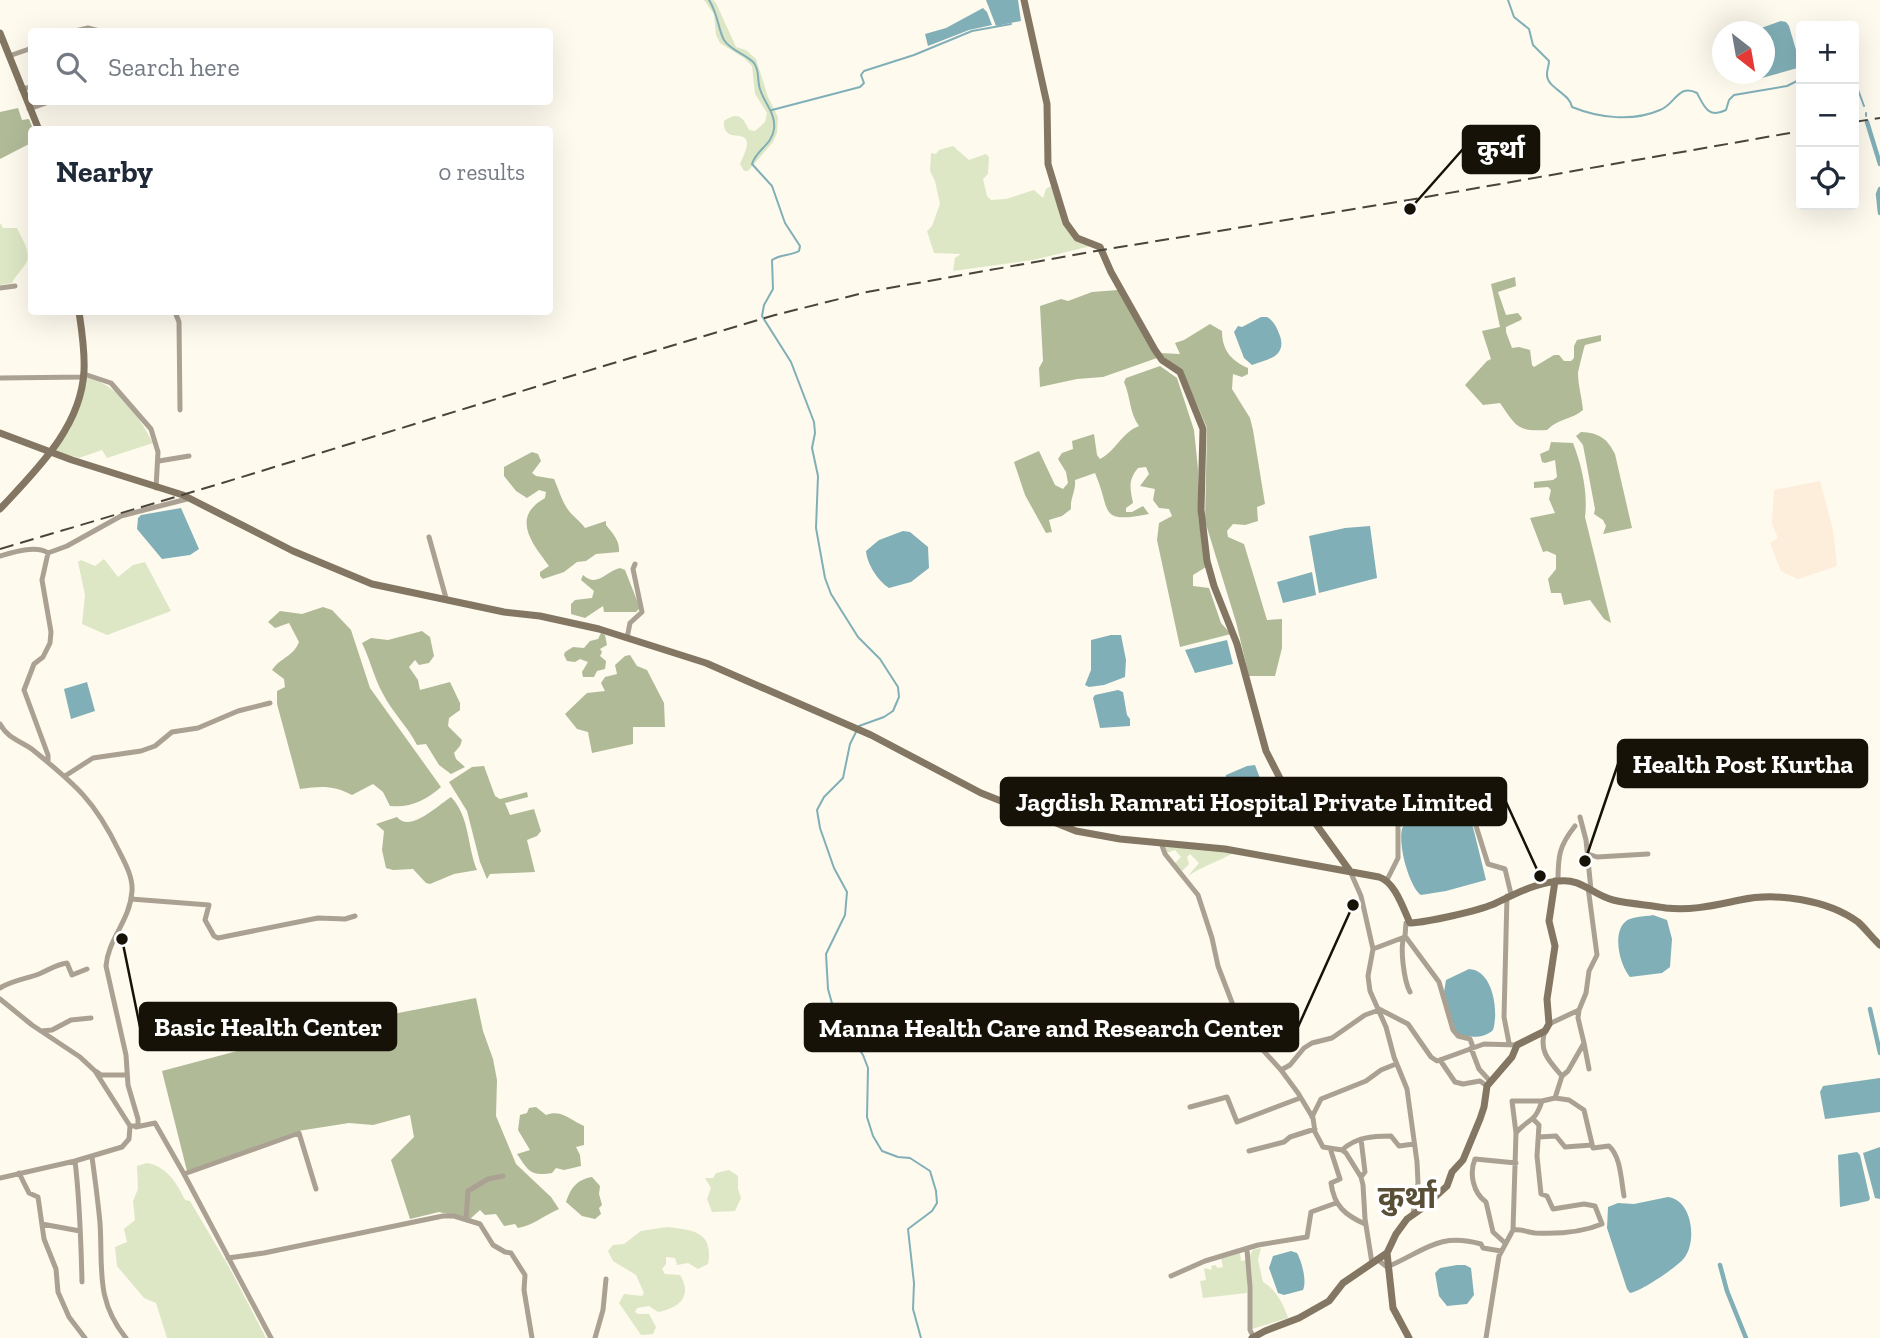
<!DOCTYPE html>
<meta charset="utf-8">
<style>
body{margin:0;font-family:"Zilla Slab","Noto Sans Devanagari",serif;background:#f2f2f3;color:#1f2937}
.controls{position:absolute;right:21px;top:21px;display:grid;overflow:hidden;border-radius:7px;box-shadow:0 7px 28px #0002}
.controls button{width:63px;height:63px;display:grid;place-items:center;padding:0;border:0;border-bottom:2px solid #e0e1e3;background:#fff;color:#1f2937;font:35px sans-serif}
.compass{position:absolute;left:1712px;top:21px;width:63px;height:63px;border-radius:50%;background:#fff;box-shadow:0 7px 28px #0002;rotate:149deg}
.list{margin:0;padding:0;list-style:none}
h2{display:flex;justify-content:space-between;align-items:center;height:91px;margin:0;padding:0 28px;font-size:30px}
h2 small{font-size:23px;font-weight:400;color:#747a83}
.icon{flex:none;width:38px;height:38px;fill:none;stroke:currentColor;stroke-width:2;stroke-linecap:round;stroke-linejoin:round}
.map{position:relative;flex:none;width:1880px;height:1338px;overflow:hidden}
.search{position:absolute;background:#fff;box-shadow:0 7px 28px #0002;left:28px;top:28px;width:525px;height:77px;display:flex;align-items:center;gap:18px;box-sizing:border-box;padding:0 24px;border-radius:7px;color:#747a83;font-size:26px}
.panel{position:absolute;background:#fff;box-shadow:0 7px 28px #0002;left:28px;top:126px;width:525px;height:189px;border-radius:7px}
.map>svg:first-child{display:block}
.industrial{fill:#fdeddb}
.green{fill:#dde7c5}
.forest{fill:#b0ba97}
.water{fill:#81afb7}
.lines{fill:none;stroke-linecap:round;stroke-linejoin:round}
.stream{stroke:#81afb7;stroke-width:2}
.canal{stroke:#81afb7;stroke-width:4.5}
.street{stroke:#aaa193;stroke-width:5}
.secondary{stroke:#837662;stroke-width:7}
.rail{stroke:#49453a;stroke-width:2;stroke-dasharray:14 7;stroke-linecap:butt}
.labels{text-anchor:middle;stroke-width:7;stroke-linejoin:round;paint-order:stroke}
.district-label{font-size:32px;font-weight:bold;fill:#594f36;stroke:#fff}
.leader{fill:none;stroke:#161208;stroke-width:2.5}
.callout-dot{fill:#161208;stroke:#fff;stroke-width:2.5}
.callout{fill:#161208;stroke:#161208;stroke-width:2.5}
.callout-label{font-size:26px;text-anchor:middle;font-weight:bold;fill:#fff}
</style>
<div class="map">
<svg width="1880" height="1338" viewBox="0 0 1880 1338">
<rect width="100%" height="100%" fill="#fefaee"/>
<path class="industrial" d="M1820,481l13,49 4,36 -39,13 -17,-8 -11,-28 8,-5 -6,-14 2,-34z"/>
<path class="green" d="M704,0h9l3,3 20,44 10,3 10,9 12,38 10,20 -1,16 -4,9 -25,29h-4l-4,-7c23,-47 -18,-13 -16,-43 14,-10 19,-4 25,9l6,1 10,-9 2,-9 -12,-19 -3,-28 -8,-8 -24,-15 -4,-8 -2,-21z
M953,146l16,14 17,-6 3,3 -1,17 -5,5 4,17 4,4 15,-1 28,-9 9,8 3,-9 5,-3 13,36 27,24 -58,14 -80,11 2,-13 6,-4 -27,-1 -7,-22 5,-5 8,-22 -5,-23 -5,-10 1,-18 5,1 3,-4z
M0,223l3,5h14c4,9 15,25 9,35 -4,7 -10,12 -14,20l-12,2z
M86,377c32,7 53,39 67,66l-46,15 -5,-8 -23,8 -25,-7 16,-21z
M104,559l14,18 15,-12 12,-3 26,49 -64,24 -25,-11 3,-29 -7,-33 3,-2 14,6z
M1164,844l71,8c-16,9 -32,14 -47,24l11,-13 -9,-9 -3,3 2,7 -7,7 -8,-7 7,-7 -6,-7 -11,4z
M147,1163c19,3 30,20 38,37l5,1 39,66 37,71h-99l-11,-35 -12,-5 -27,-32 -2,-19 12,-5 -3,-13 11,-9 -2,-19 5,-12 -1,-23z
M729,1170l9,6v13l3,9 -6,13 -23,1 -5,-13 4,-11 -6,-10h8l3,-5z
M667,1227c25,3 47,4 41,37l-10,5 -10,-6 -11,2 -2,-7 -9,-1v7l-4,5 3,5 15,1c13,21 -1,33 -22,37l-9,-6 -12,2 -2,4 3,2h11l7,13 -3,7 -12,1 -22,-32 5,-9 18,2 2,-3 -8,-18 -23,-14 -5,-10 5,-6 11,-1 17,-13z
M1261,1248l-3,12 5,22c13,8 20,21 25,36l-36,11 -2,-74 3,-5z
M1240,1253l1,8 6,-1v33l-44,5 -3,-17 6,-1 -2,-12 8,2 -1,-4 5,-1 1,3 6,-1 -2,-9z"/>
<path class="forest" d="M18,108l4,12 7,-1 4,10 -2,14 -31,16v-47z
M1515,277l1,9 -18,6 8,23 12,-2 4,5 -1,2 -15,7v5l6,16 7,-1 11,3 2,15 2,2 20,-12h5l5,6h7l3,-3v-12l3,-6 24,-5v6l-16,4c-1,2 -7,27 -7,28 0,12 4,25 5,37 -12,10 -24,8 -36,20 -30,2 -31,-4 -47,-27l-17,2 -18,-20 22,-24 4,-2 -9,-28 18,-4 -9,-43z
M1118,290l39,68 -54,19 -26,2 -37,8 -1,-19 4,-7 -3,-55 21,-7 7,2 24,-9z
M1210,324l12,7c0,20 10,30 26,37v6l-6,3 -9,-3 -1,15 18,29 3,12 12,74 -8,3 1,14 -13,4 -12,-1 -6,7 1,6 16,7 23,76 15,-1v29l-7,28h-26l-13,-54 -31,-101 2,-93 -24,-56 -24,-19 21,1 -5,-11 9,-3z
M1160,366l17,12 17,52 4,39v46l8,52 -13,8v11l16,2 12,35 10,11 -51,13 -23,-107 2,-17 13,-7 -3,-7 -10,-1 -6,-8 2,-11 -15,-3 9,-12 -3,-7 -8,1c-10,12 -8,20 -5,35l-7,5v4h6l11,-6 6,8c-52,10 -37,-2 -54,-41l-20,7c1,11 -5,18 -4,29l-9,7 -13,4 3,12 -6,1 -21,-38 -11,-33 25,-11 16,34 8,4 5,-6 -2,-11 -8,-13 4,-6 11,-4 -1,-8 22,-7 3,21 3,4c16,-8 21,-26 39,-33 -10,-14 -8,-28 -15,-44l2,-4z
M1581,432c18,1 26,6 34,22l17,74 -29,6 3,-8 -3,-6 -9,-6 1,-5 -12,-64 -7,-9z
M1551,442l22,1c9,23 15,50 12,74l26,106 -7,-4 -14,-19 -26,5 -3,-12h-10l-3,-14 8,-10v-14l-9,-4 -4,1 -13,-34 25,-5 -6,-14 2,-9 -3,-3 -14,1v-6l19,-2 4,-3 -2,-17 -10,3 -3,-1 -2,-8 9,-4z
M532,452l6,2 3,7 -9,12 4,3 18,3c5,11 8,23 15,32 5,6 11,10 16,17l21,-7v4c6,8 14,15 13,27l-23,2 -10,7 -9,1 -13,10 -21,7 -3,-3v-4l9,-6c-18,-24 -38,-49 -4,-68l1,-6 -7,-2 -12,8 -11,-7 -12,-15v-9z
M620,568l5,2 15,38 -4,4h-32l-1,-6 -18,12 -14,-4v-10l4,-4 17,-2 2,-7 -13,-11 2,-5c14,13 22,-3 37,-7z
M323,607l9,3 19,20 19,58 71,99c-15,13 -30,21 -51,19l-7,-14 -10,-8 -21,11c-19,-10 -31,-9 -52,-6l-23,-85v-13l8,-4 -1,-8 -12,-9c9,-13 21,-13 27,-28l-10,-19 -14,5 -7,-6 12,-11 22,3z
M422,631l8,6 4,19 -5,7 -10,2 -4,-5 -6,7 9,13 2,10 30,-8 10,21v7l-11,8 -1,8 14,14 -2,6 -6,7 2,6 9,8 -14,7 -12,-9 -13,-21 -9,1c-9,-18 -24,-32 -34,-51 -9,-16 -13,-35 -21,-51l9,-5 17,2z
M601,633l4,2 2,10 -7,4 2,3 -2,4 6,5 -1,8 -8,2 -3,6h-11l-1,-5 6,-10 -8,-3 -5,3 -8,-1 -3,-6 1,-3 8,-5 11,1 6,-7 8,-2z
M630,655l7,11 10,4 17,33 1,24h-32v17l-41,9 -4,-21 -11,-3 -12,-15 22,-21 18,-2 -4,-8 4,-6 12,-3 -2,-9 10,-9z
M484,766l11,30 5,3 27,-7 1,5 -23,6 5,12 24,-6 7,22 -4,5 -10,4 8,32 -45,2 -3,5 -7,-17 -13,-51 -18,-29 23,-15z
M451,797c19,20 16,49 26,73l-23,4 -24,10 -4,-1 -13,-14 -20,1 -7,-2 -4,-18 2,-19 -8,-7 21,-7c13,16 40,-11 54,-20z
M476,998l7,33 10,28 4,21 -1,36 20,48 35,33 8,12c-14,6 -27,17 -41,19l-3,-4 -11,2 -8,-12 -11,1 -5,-5 -10,9 -31,-7 -29,7 -19,-59 23,-23 -4,-22 -37,10 -24,-2 -51,8 -111,40 -25,-100 200,-53 21,4 15,-9z
M536,1107l10,8c15,-6 24,5 38,11v19l-8,2 4,8 1,11 -17,4 -8,-2 -4,5c-22,4 -24,-3 -35,-19l13,-4 -12,-20 2,-15 7,-2 2,-5z
M592,1177l8,9 -1,8 3,11 -3,3 2,6 -6,5 -13,-3 -16,-14c5,-14 10,-22 26,-25z"/>
<path class="water" d="M986,0h32l3,21 -25,5z
M983,8l4,4 5,13 -23,5 -41,16 -3,-12 21,-6z
M1781,21l5,1 3,4 12,41 -39,11 -4,-4h6v-42l-11,-1z
M1261,317h6c7,4 10,11 13,19 7,21 -14,24 -28,29l-8,-7 -10,-26 4,-6 4,1z
M181,508l18,41 -9,6 -28,4 -25,-30 1,-11 3,-3z
M1370,526l7,52 -58,15 -10,-57 36,-8z
M903,531l7,1 18,15 1,21 -18,14 -22,6c-11,-7 -22,-24 -23,-37l13,-11z
M1312,572l4,23 -33,8 -6,-21z
M1111,635h10l5,25 -1,17 -21,8 -15,2 -4,-2 6,-15v-30z
M1227,640l6,24 -38,9 -10,-23z
M87,682l8,29 -24,8 -7,-30z
M1118,690l5,2 4,23 3,4v7l-30,2 -7,-30 2,-3z
M1255,765l11,29 -10,7 -21,7 -10,-24 1,-9 21,-9z
M1459,808l7,4 5,7 15,61 -40,11 -25,4c-12,-7 -27,-61 -16,-72 8,-7 43,-13 54,-15z
M1653,915l14,5 5,19 -2,28 -8,6 -32,4c-10,-11 -18,-43 -5,-55 6,-6 19,-5 28,-7z
M1469,969c24,1 30,42 24,61 -9,9 -26,8 -37,3l-12,-41 2,-12z
M1880,1078v34l-55,7 -5,-27 3,-6z
M1880,1147v52l-5,-1 -12,-45z
M1857,1152l3,3 10,44 -2,2 -28,6 -2,-52z
M1668,1197c24,3 29,43 17,60 -6,9 -45,35 -55,36l-3,-4 -20,-61 1,-21 10,-4 16,1z
M1291,1251l6,2c5,9 10,28 6,37l-19,5 -6,-2 -9,-25 4,-12z
M1457,1265h8l6,3 3,27 -7,9 -20,2 -8,-10 -4,-23 5,-5z"/>
<g class="lines">
<path class="stream" d="M709,0c9,14 9,29 15,40 7,11 22,14 30,23 6,8 3,18 6,26 4,14 16,24 14,40 -2,16 -18,21 -22,35l20,22 13,37 15,23 -1,5c-9,5 -19,3 -27,9l1,29 -9,16 -2,11 29,46 23,60 1,11 -3,15 6,28 -2,52 9,50 6,16 27,43 22,22 18,28 1,10 -6,14 -9,6 -25,9
M1508,0l6,17 15,12 4,16 16,16c0,5 -2,8 -2,13 -1,14 23,19 25,33 27,11 61,15 88,3 15,-5 18,-27 37,-17 7,13 11,26 29,17l3,-10 5,-5 53,-9 14,-7
M1854,79l10,27
M772,110l88,-23 4,-4 -3,-8 3,-4 50,-16 58,-24 39,-7
M1866,113v3
M856,732l-6,12 -7,34 -19,19 -7,13 3,18 14,40 13,24 -2,23 -19,39 2,35 7,25 28,41 5,13 -1,49 6,19 9,15 16,6 12,1 20,13 6,20 1,12 -5,8 -24,18 6,54 -1,26 8,29"/>
<path class="canal" d="M1867,122l13,42
M1880,189l-2,5 2,19
M1870,1009l10,44
M1720,1265l7,26 19,47"/>
<path class="street" d="M71,32l17,-4 15,4
M9,56l23,-8
M21,89l11,-2
M29,109l20,-7
M0,288l15,-2
M175,312l4,10 1,88
M84,374l27,9 40,46 7,23 -2,36
M0,378l83,-1
M159,461l30,-5
M429,537l17,61
M48,553l19,-7 54,-30 66,-17
M0,556c14,-4 36,-11 48,-3l-6,27 9,52 -1,11 -7,14 -9,7 -10,26 24,65v7
M627,638l3,-15 12,-11 -9,-43 2,-5
M0,724c8,15 21,17 33,26 43,35 62,51 86,101 6,12 14,26 13,40 -2,30 -24,48 -26,75l20,89 2,30 10,34v7h-8
M65,776l28,-18 48,-7 14,-5 17,-14 26,-4 40,-17 32,-8
M1580,817l6,23 5,50
M1161,843l4,11 33,41 14,43 6,28 23,60 40,44 17,23 15,25 2,14 8,15 19,3 4,3 15,24 2,8 2,34 7,44
M1588,854l9,3 51,-3
M1350,871l11,25 12,53 -5,27 2,15 16,36 8,30 13,32 10,73 1,21 -5,31
M1387,880l11,-22v-32l7,-6 53,-15 13,5 17,54 17,5 6,25
M1558,881c0,-25 1,-35 17,-55
M1507,896l-3,121 5,26
M131,899l78,6 -4,15 9,16 4,2 100,-20 27,1 10,-3
M1410,923h-4l-1,13 34,46 14,48 5,6 12,3 3,8
M1405,935c-6,10 -1,46 5,57
M1373,949l29,-11
M0,988c13,-8 26,-9 39,-14 10,-4 18,-10 28,-11l5,12 15,-6
M0,999l32,26 48,32 15,14 35,55 -1,13 -7,8 -47,14 -75,17
M1379,1009l29,15 23,33 6,4 47,-17 33,1
M1549,1024l30,-14 7,-17 3,-22 8,-16 -9,-68
M41,1031l11,-1 19,-10 20,-2
M1545,1031c-7,20 5,31 17,45
M1584,1043l5,26
M1471,1048l8,21 11,12
M1440,1060l15,22 8,2 17,-3 7,5
M1281,1070l9,-5 14,-17 8,-5 20,-5 33,-23 14,-5
M97,1072l4,3h26
M1555,1098l14,2 15,10 9,38 16,-2c12,11 12,34 15,50
M1190,1107l37,-10 10,25 63,-24
M1312,1117l9,-18 45,-18 15,-11 15,-6
M136,1127l19,-4 29,51 115,-41 17,56
M1516,1133l-4,-32h30
M1539,1137l17,-1 9,11 27,-2
M1330,1148l10,31 -9,4c3,23 14,32 34,41
M1342,1150c14,-13 31,-14 49,-14l8,10 15,-2
M1249,1151l35,-9 6,-5 25,-8
M92,1157c3,22 6,44 8,66 3,45 -5,77 26,115
M75,1161c5,41 6,80 7,121
M19,1173l10,20 9,4 6,42 12,30 2,23 11,25 16,21
M184,1174l87,164
M1361,1177l4,-5 -4,-33
M466,1219l2,-28 20,-12 15,-3
M42,1224l38,7
M1513,1230c9,-1 14,2 22,3 21,1 48,-1 67,-9l-7,-18 -11,-2 -31,5 -6,-13 -6,-2 -4,-38 2,-31 -5,-5
M1505,1243l-12,-11 -7,-30c-13,-9 -17,-29 -11,-43l41,4
M1247,1250l3,37v43l3,6
M228,1258l36,-5 179,-37h11l26,8 13,21 12,7 6,1 14,22 -1,15 8,48
M1377,1259l10,8c38,-16 51,-35 94,-23l2,4 18,3
M1171,1276l34,-15 53,-16 49,-8 4,-25 25,-9
M595,1338l8,-28 3,-31
M1486,1338l13,-82 14,-26 3,-97c13,-16 18,-8 26,-32l13,-3 7,-22 6,-5 16,-28 -6,-25 1,-8"/>
<path class="secondary" d="M1024,0l23,104 1,60 13,43 5,16 11,15 23,9 11,25 44,78 7,10 18,12 23,57 -2,81 6,51 7,25 23,58 29,107 22,43 25,26 37,51
M0,33l39,97
M0,433l72,27 111,35 110,56 79,33 132,28 36,4 59,13 107,34 165,72 110,58 95,38 44,8 105,10 154,28c16,5 24,31 31,46 19,-1 67,-12 84,-19 21,-10 41,-21 65,-23 22,-3 34,14 54,19 17,4 36,5 53,8 26,3 49,-3 74,-8 37,-8 88,0 118,22 8,7 14,16 22,23
M0,509c36,-39 81,-81 84,-138 1,-20 -2,-39 -5,-59
M1252,1338l13,-7 34,-13 30,-17 14,-18 44,-30
M1409,1338l-16,-30 -6,-55 9,-19 11,-15 17,-12 23,-21 5,-14 11,-12 17,-41 4,-12 3,-21 25,-29 5,-12 28,-14 4,-7 -2,-25 8,-53 -6,-25 6,-40"/>
<path class="rail" d="M1854,122l26,-4
M0,549l219,-65 388,-119 168,-50 92,-23 235,-42 307,-50 392,-69"/>
</g>
<g class="labels">
<g class="district-label">
<text x="1407" y="1208">कुर्था</text>
</g>
</g>
<path class="leader" d="M1410 209L1463 149M1585 861L1618 764M1540 876L1506 802M122 939L140 1027M1353 905L1298 1027"/>
<g class="callout-dot">
<circle cx="1410" cy="209" r="7"/>
<circle cx="1585" cy="861" r="7"/>
<circle cx="1540" cy="876" r="7"/>
<circle cx="122" cy="939" r="7"/>
<circle cx="1353" cy="905" r="7"/>
</g>
<g class="callout">
<rect x="1463" y="126" width="76" height="47" rx="7"/>
<rect x="1618" y="740" width="249" height="47" rx="7"/>
<rect x="1001" y="778" width="505" height="47" rx="7"/>
<rect x="140" y="1003" width="256" height="47" rx="7"/>
<rect x="805" y="1004" width="493" height="47" rx="7"/>
</g>
<g class="callout-label">
<text x="1501" y="158">कुर्था</text>
<text x="1743" y="773">Health Post Kurtha</text>
<text x="1254" y="811">Jagdish Ramrati Hospital Private Limited</text>
<text x="268" y="1036">Basic Health Center</text>
<text x="1051" y="1037">Manna Health Care and Research Center</text>
</g>
</svg>
<div class="controls">
<button>+</button>
<button>−</button>
<button><svg class="icon" aria-label="locate" viewBox="0 0 24 24"><circle cx="12" cy="12" r="6"/><path d="M12 2v4M12 18v4M2 12h4M18 12h4"/></svg></button>
</div>
<svg class="compass" viewBox="-18 -18 36 36"><path d="M0-13l5 13h-10z" fill="#e53935"/><path d="M0 13l5-13h-10z" fill="#747a83"/></svg>
<div class="search"><svg class="icon" aria-label="search" viewBox="0 0 24 24"><circle cx="10" cy="10" r="6"/><path d="M15 15l6 6"/></svg>Search here</div>
<section class="panel">
<h2>Nearby<small>0 results</small></h2>
<ul class="list">
</ul>
</section>
</div>
